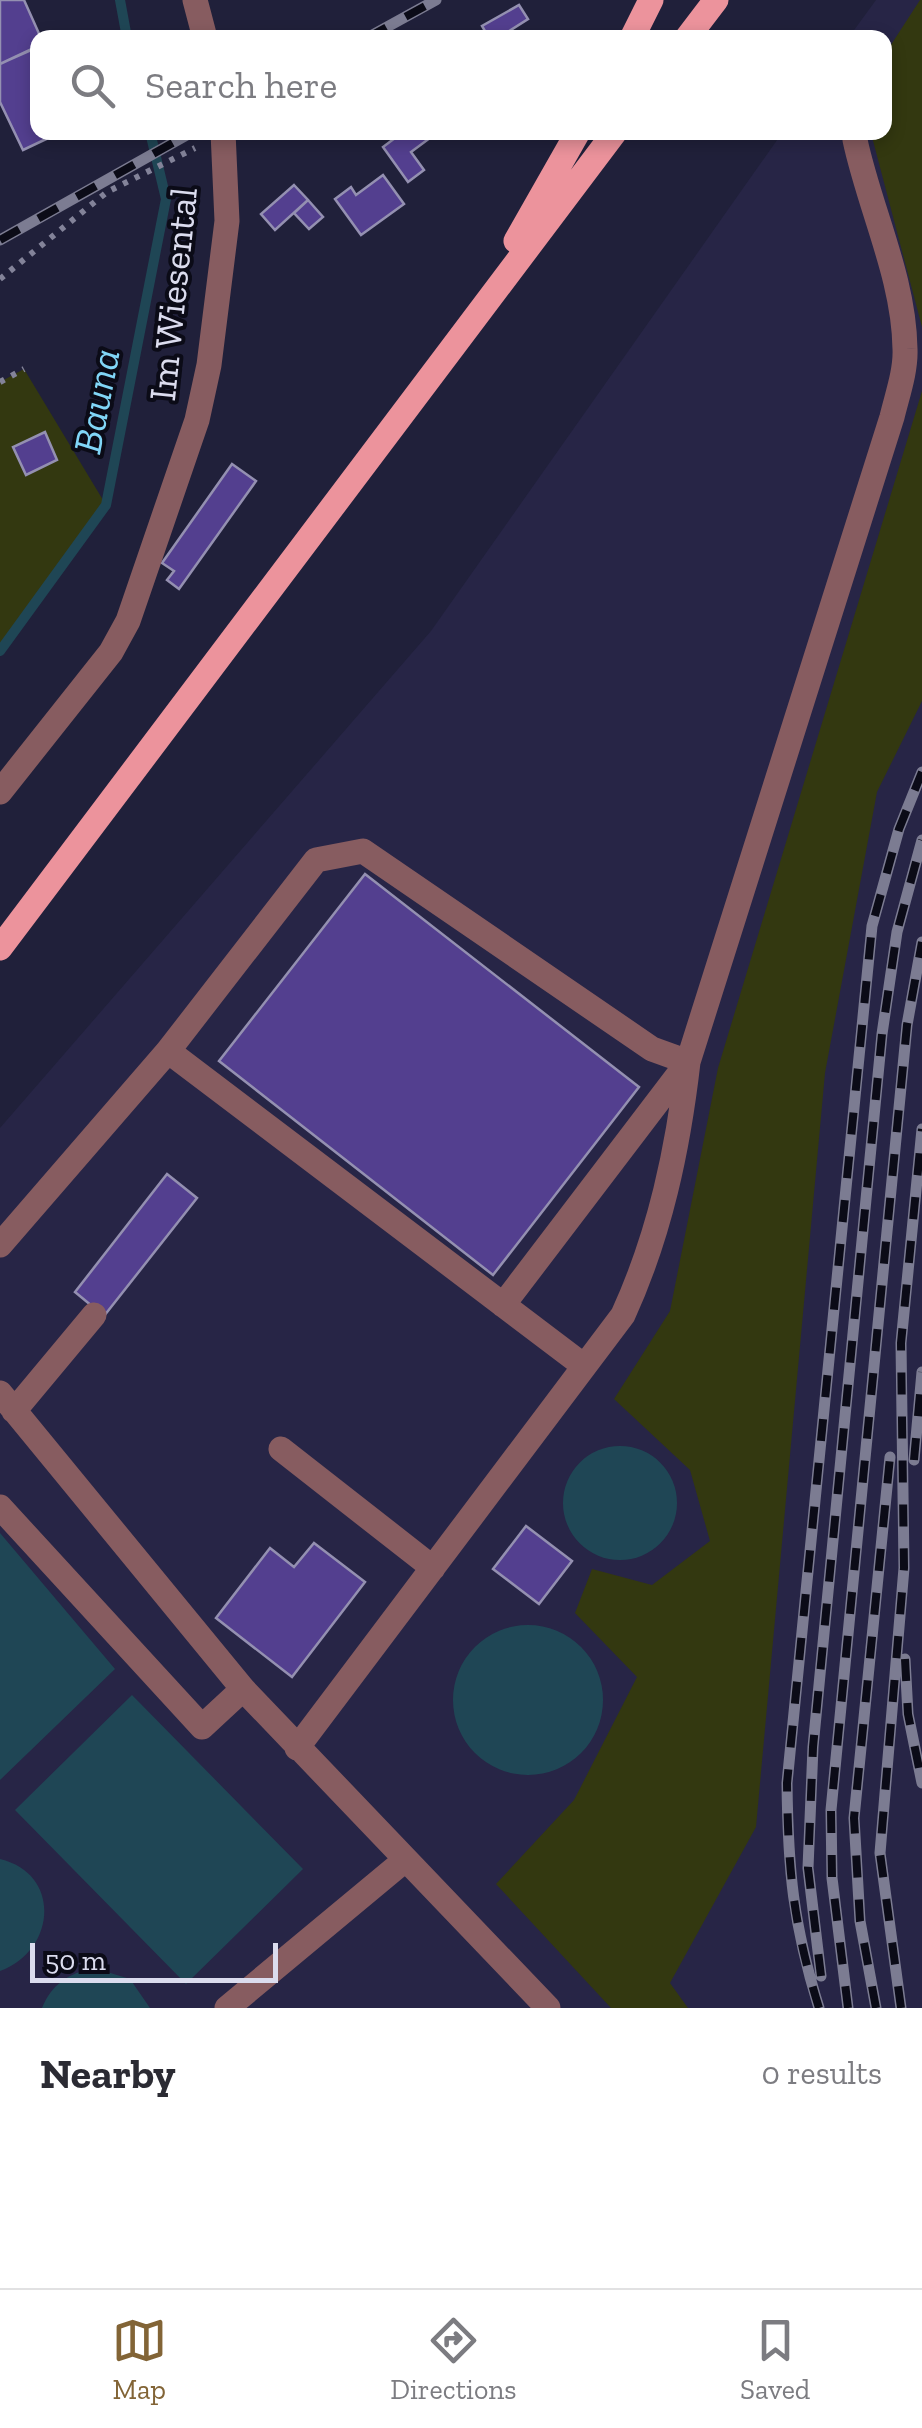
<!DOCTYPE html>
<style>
body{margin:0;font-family:"Zilla Slab",serif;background:#f2f2f3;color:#2b2b33}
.scale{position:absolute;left:30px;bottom:25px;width:248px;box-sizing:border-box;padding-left:10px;border:5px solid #dbdcee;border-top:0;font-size:28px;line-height:35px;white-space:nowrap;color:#dbdcee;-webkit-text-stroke:8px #0b0b17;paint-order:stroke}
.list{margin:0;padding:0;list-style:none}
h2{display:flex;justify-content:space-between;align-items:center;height:130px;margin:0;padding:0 40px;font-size:42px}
h2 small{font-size:32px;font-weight:400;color:#7c7c81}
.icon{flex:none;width:55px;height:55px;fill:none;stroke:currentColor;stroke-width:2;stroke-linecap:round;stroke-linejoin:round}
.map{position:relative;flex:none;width:922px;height:2008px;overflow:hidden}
.search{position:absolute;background:#fff;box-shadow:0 5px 15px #0003;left:30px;right:30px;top:30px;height:110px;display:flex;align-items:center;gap:25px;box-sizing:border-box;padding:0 35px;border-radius:20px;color:#7c7c81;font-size:38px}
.sheet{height:280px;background:#fff}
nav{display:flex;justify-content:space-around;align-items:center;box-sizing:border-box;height:140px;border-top:2px solid #e1e1e2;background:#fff;font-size:28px;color:#7c7c81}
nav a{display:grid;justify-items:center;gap:5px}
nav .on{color:#826436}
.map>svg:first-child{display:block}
.built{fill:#272546}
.green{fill:#333810}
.water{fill:#1f4655}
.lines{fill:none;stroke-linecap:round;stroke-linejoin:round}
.stream{stroke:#1f4655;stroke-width:10}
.building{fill:#533f8f;stroke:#9490b1;stroke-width:2.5}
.path{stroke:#838399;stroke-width:6;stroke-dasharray:5 8;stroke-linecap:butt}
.minor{stroke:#875c60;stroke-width:25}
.major{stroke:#ec939c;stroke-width:25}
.rail-casing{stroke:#7c7c92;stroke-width:11}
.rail{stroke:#0b0b17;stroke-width:8;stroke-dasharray:22;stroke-linecap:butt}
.labels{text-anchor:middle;stroke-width:8;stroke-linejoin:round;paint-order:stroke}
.street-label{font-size:38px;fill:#dbdcee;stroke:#0b0b17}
.water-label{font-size:40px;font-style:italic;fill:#81d6f7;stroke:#0b0b17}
</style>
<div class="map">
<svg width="922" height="2008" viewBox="0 0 922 2008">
<rect width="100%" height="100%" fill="#20203a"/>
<path class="built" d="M876,0h46v2008h-922v-880l431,-497 351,-498 102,-1v-94l-35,-1z"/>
<path class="green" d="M920,0h2v327l-51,-194 13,-1 1,-78z
M24,369l82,136 -106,146v-269z
M922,391v310l-45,91 -52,281 -69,754 -86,156 18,25h-77l-115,-124 78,-84 63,-123 -62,-64 17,-44 60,16 58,-44 -20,-71 -76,-71 56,-88 48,-243z"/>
<path class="water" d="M563 1503a57 57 0 1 1 114 0a57 57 0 1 1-114 0Z
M0,1533l115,136 -115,111z
M453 1700a75 75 0 1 1 150 0a75 75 0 1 1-150 0Z
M132,1695l171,174 -117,115 -171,-174z
M0,1859c63,15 55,93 0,112z
M94,1968l36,11 20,29h-108c10,-24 27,-35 52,-40z"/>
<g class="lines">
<path class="stream" d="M120,0l7,38
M0,651l106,-146 60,-306 -16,-67"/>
</g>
<path class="building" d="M0,0h24l17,38 -3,9 -38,17z
M519,5l9,14 -30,19h-9l-7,-12z
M36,47l2,85h23l-38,18 -23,-48v-38z
M403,132h35l-27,20 13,18 -16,12 -25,-35z
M383,175l21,29 -43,31 -26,-36 16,-12 5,8z
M294,185l14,15 -33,30 -14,-16z
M308,200l15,17 -14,12 -15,-16z
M45,432l12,28 -31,15 -13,-28z
M232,464l24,17 -77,108 -12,-9 7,-9 -12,-8z
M365,874l274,213 -146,188 -274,-214z
M167,1174l30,24 -93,118 -29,-24z
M526,1526l46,35 -33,43 -46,-35z
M314,1543l51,39 -73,95 -76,-59 54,-70 24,19z"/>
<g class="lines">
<path class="path" d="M0,279l107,-87 88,-44
M0,382l24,-13"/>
<path class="minor" d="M195,0l10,38
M0,792l111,-140 17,-31 69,-201 12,-55 18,-144 -4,-89
M168,1051l416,315
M0,1245l168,-194 148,-191 47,-9 289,198 36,13 -185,243
M0,1393l243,296 305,319
M14,1411l80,-96
M281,1449l152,119
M0,1507l202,220 41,-38
M297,1748l326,-433c37,-81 55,-166 65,-253l204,-645c5,-21 14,-46 13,-68 -1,-72 -35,-139 -50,-209
M227,2008l178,-148"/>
<path class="major" d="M632,38l19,-38
M687,38l29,-38
M516,241l62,-109
M0,948l615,-816"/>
<g class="rail-casing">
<path id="rail" d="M367,38l69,-38
M0,240l192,-108
M914,1460l8,-88
M905,1659l3,55 14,69
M821,1976l-13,-108 5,-121 69,-713 15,-102 25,-92
M819,2008c-26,-84 -31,-138 -32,-225l85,-857 27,-97 23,-57
M848,2008l-16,-130 -1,-68 76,-785 15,-83
M876,2008l-16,-87 -6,-103 36,-361
M901,2008l-21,-155 24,-285 -3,-225 21,-214"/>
</g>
<use href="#rail" class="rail"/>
</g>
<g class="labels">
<g class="street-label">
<text transform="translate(173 294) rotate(-84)" y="13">Im Wiesental</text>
</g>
<g class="water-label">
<text transform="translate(96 401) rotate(-79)" y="14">Bauna</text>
</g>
</g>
</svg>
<div class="scale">50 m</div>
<div class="search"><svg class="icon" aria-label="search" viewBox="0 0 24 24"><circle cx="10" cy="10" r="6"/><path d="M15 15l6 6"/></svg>Search here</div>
</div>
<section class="sheet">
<h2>Nearby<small>0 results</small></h2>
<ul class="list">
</ul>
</section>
<nav>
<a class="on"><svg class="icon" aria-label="map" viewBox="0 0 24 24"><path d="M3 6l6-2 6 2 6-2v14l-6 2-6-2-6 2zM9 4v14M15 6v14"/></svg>Map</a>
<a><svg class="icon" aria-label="directions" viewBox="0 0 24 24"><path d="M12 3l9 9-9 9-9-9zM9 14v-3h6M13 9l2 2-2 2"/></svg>Directions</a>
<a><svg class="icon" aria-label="saved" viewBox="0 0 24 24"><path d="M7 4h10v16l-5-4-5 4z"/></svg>Saved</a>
</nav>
